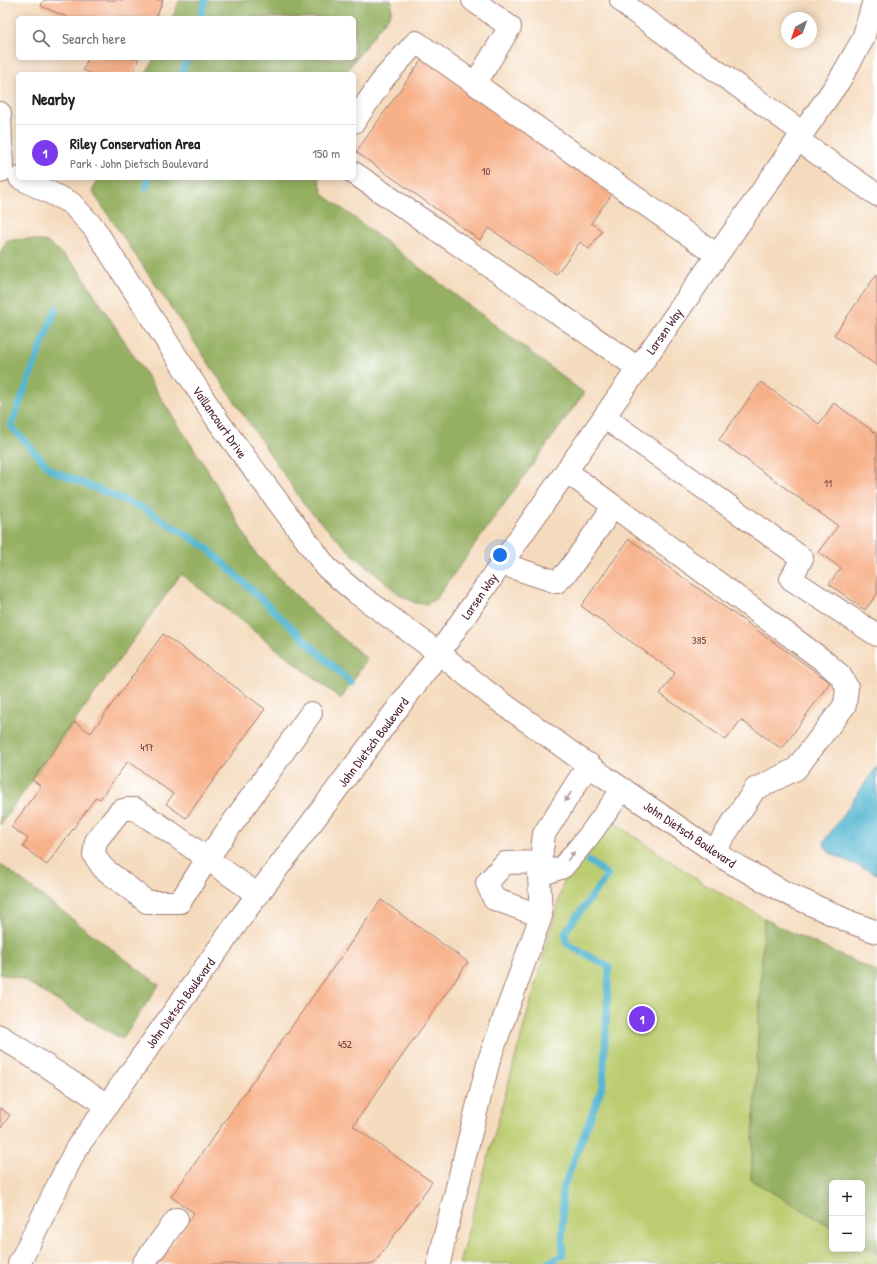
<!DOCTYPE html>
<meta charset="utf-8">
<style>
body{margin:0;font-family:"Patrick Hand",sans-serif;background:#f2f2f2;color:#222}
.controls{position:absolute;right:12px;bottom:12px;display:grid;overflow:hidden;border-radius:6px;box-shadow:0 2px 10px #0003}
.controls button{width:36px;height:36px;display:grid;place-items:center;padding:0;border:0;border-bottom:1px solid #e0e0e0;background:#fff;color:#222;font:20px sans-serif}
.compass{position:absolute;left:781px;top:12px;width:36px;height:36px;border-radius:50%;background:#fff;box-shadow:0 2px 10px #0003;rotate:220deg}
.you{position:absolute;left:500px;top:555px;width:14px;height:14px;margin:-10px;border:3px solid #fff;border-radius:50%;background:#1a73e8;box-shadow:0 0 0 6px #1a73e833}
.badge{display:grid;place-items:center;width:26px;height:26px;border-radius:50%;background:#7c3aed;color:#fff;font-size:13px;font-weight:700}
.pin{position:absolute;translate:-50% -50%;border:2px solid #fff;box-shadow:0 1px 4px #0006}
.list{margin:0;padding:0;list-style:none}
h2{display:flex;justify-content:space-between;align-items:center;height:52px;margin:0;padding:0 16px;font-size:17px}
h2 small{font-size:13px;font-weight:400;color:#767676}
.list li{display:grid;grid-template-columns:26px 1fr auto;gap:12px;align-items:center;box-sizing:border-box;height:56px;padding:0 16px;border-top:1px solid #e0e0e0}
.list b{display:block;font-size:15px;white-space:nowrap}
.list p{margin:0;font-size:13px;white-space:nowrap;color:#767676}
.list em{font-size:13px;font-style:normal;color:#767676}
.icon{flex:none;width:22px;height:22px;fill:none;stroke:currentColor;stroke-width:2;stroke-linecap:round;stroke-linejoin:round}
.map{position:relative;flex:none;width:877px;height:1264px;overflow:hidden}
.search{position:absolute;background:#fff;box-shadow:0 2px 10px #0003;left:16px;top:16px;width:340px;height:44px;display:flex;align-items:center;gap:10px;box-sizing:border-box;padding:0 14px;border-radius:6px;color:#767676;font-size:15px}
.panel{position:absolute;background:#fff;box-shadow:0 2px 10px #0003;left:16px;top:72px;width:340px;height:108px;border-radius:6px}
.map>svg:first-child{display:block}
.green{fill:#bccc6f;stroke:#83764d}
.forest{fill:#95b062;stroke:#706846}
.water{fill:#52b6d0;stroke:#4e6a7e}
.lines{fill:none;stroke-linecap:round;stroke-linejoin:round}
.stream{stroke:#52b6d0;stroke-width:7}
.building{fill:#f7b189}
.minor-casing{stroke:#a07d74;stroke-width:24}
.minor{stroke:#fff;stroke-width:22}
.oneway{fill:#ae9aa0}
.labels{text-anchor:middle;stroke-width:3;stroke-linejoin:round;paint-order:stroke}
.number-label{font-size:11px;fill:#754442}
.street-label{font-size:13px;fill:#4a1f2b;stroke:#fff}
</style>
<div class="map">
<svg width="877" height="1264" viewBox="0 0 877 1264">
<rect width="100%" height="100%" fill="#fff"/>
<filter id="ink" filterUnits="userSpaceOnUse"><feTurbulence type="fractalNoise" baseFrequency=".025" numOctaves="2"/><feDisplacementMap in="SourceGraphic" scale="8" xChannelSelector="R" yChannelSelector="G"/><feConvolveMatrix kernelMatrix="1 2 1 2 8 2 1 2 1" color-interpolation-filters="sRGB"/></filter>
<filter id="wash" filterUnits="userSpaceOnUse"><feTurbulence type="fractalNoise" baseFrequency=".012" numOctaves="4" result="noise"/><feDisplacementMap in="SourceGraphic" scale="16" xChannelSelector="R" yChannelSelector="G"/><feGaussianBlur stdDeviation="0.9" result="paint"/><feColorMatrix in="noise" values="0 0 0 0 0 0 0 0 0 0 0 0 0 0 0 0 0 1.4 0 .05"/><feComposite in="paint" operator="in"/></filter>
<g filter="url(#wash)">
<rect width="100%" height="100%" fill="#f5dbbe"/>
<path class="green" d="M609,819l95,65 60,34 -13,262 81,47v22h30v-4l15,9v10h-418l105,-384z"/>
<path class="forest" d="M180,0h212l-1,13 -47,61h-198l8,-16h200v-40h-182z
M98,178h221l4,16 261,199 -148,206 -10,5 -11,-1 -15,-8 -48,-41 -46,-47 -214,-316z
M29,239l18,3 29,24 136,211 44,77 56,58 55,47 -26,40 -160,-125 -181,251v-572l7,-13z
M0,863l4,4 155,118 -37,54 -53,-31 -49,-30 -20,-4z
M764,918l14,8 99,46v282l-15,-9v-62h-30v44l-81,-47z"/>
<path class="water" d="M877,766v108l-47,-21 -5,-6 -1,-5z"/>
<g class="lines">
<path class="stream" d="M200,18l5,-18
M182,74l5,-16
M146,187l3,-9
M56,308l-45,118 40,44 90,37 65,40 145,136
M546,1264l17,-9 -1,-64 41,-106 6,-118 -42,-23 -2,-12 43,-57 -19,-14"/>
</g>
<g id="blocks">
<path class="building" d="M44,0h119l-7,18h-87l-28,-12z
M425,55l190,135 -24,33 11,8 -13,18 -9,-7 -24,33 -67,-47 -9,12 -124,-88z
M88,58h51l-7,16h-40l-9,-4z
M877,274v92l-43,-31z
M761,382l58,42 15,-21 43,31v160l-12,16 -36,-26 12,-16 -23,-16 20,-26 -119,-86z
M629,539l201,143 -48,67 -41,-29 -15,20 -66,-46 15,-21 -94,-67z
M163,634l102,75 -79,109 -20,-14 7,-10 -45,-33 -28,38 -4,-2 -49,68 -24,-18 5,-8 -17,-12 30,-41 -9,-6 43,-58 16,11z
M381,900l87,62 -115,164 79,56 -58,82h-216l36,-51 -23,-16z
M0,1108l10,7 -10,14z"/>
</g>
</g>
<g filter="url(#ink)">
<use href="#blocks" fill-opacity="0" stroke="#a07d74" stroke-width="1"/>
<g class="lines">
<g class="minor-casing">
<path id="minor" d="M473,0l37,27 -35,57
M621,0l11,10 171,123
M0,113l2,56 -2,3
M354,122l30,-44 32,-36 301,213
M798,140l79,55
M354,173l284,195
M20,178l51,25 23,25 124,193 109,147 27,23 85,62 400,-572 24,-42 11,-39
M604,417l198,141 -11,21 86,56
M566,471l258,190 16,14 7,12 -2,18 -49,64 -41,20 -41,62
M502,564l55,18 11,-11 46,-65
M540,862l-35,1 -18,20 7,16 47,17
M539,875l24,-8 25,-30 35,-48
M258,895l-88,-63 -35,-23h-8l-7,2 -24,30 -2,14 9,13 44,34h33l27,-43 104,-146
M0,1036l107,69
M19,1264l57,-115 168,-236 195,-260 52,42 114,82 120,82 61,34 64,29 27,10
M143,1264l34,-45
M439,1264l6,-29 44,-175 52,-144 -2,-41 5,-41 45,-70"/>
</g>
<use href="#minor" class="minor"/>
</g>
<defs><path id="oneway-solid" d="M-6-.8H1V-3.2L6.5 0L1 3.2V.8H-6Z"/></defs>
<g class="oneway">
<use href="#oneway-solid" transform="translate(568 797) rotate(123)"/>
<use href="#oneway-solid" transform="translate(571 856) rotate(-51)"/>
</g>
</g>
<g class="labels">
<g class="number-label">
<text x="486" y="175">10</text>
<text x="828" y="487">11</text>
<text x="699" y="644">385</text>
<text x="147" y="751">417</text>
<text x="345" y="1048">452</text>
</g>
<g class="street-label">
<text transform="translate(664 331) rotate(-55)" y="5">Larsen Way</text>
<text transform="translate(220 422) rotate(55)" y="5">Vaillancourt Drive</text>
<text transform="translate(479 596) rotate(-55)" y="5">Larsen Way</text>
<text transform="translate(373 742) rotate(-53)" y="5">John Dietsch Boulevard</text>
<text transform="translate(690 834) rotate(34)" y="5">John Dietsch Boulevard</text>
<text transform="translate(180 1003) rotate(-54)" y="5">John Dietsch Boulevard</text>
</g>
</g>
</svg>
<div class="controls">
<button>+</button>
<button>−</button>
</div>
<svg class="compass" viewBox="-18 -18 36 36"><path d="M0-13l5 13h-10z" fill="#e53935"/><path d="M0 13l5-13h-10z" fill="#767676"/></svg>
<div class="you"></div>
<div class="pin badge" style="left:642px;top:1019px">1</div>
<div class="search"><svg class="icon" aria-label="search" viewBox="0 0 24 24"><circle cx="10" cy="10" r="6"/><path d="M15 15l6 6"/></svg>Search here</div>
<section class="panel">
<h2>Nearby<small></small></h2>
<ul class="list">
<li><span class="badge">1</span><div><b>Riley Conservation Area</b><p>Park · John Dietsch Boulevard</p></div><em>150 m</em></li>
</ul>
</section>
</div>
